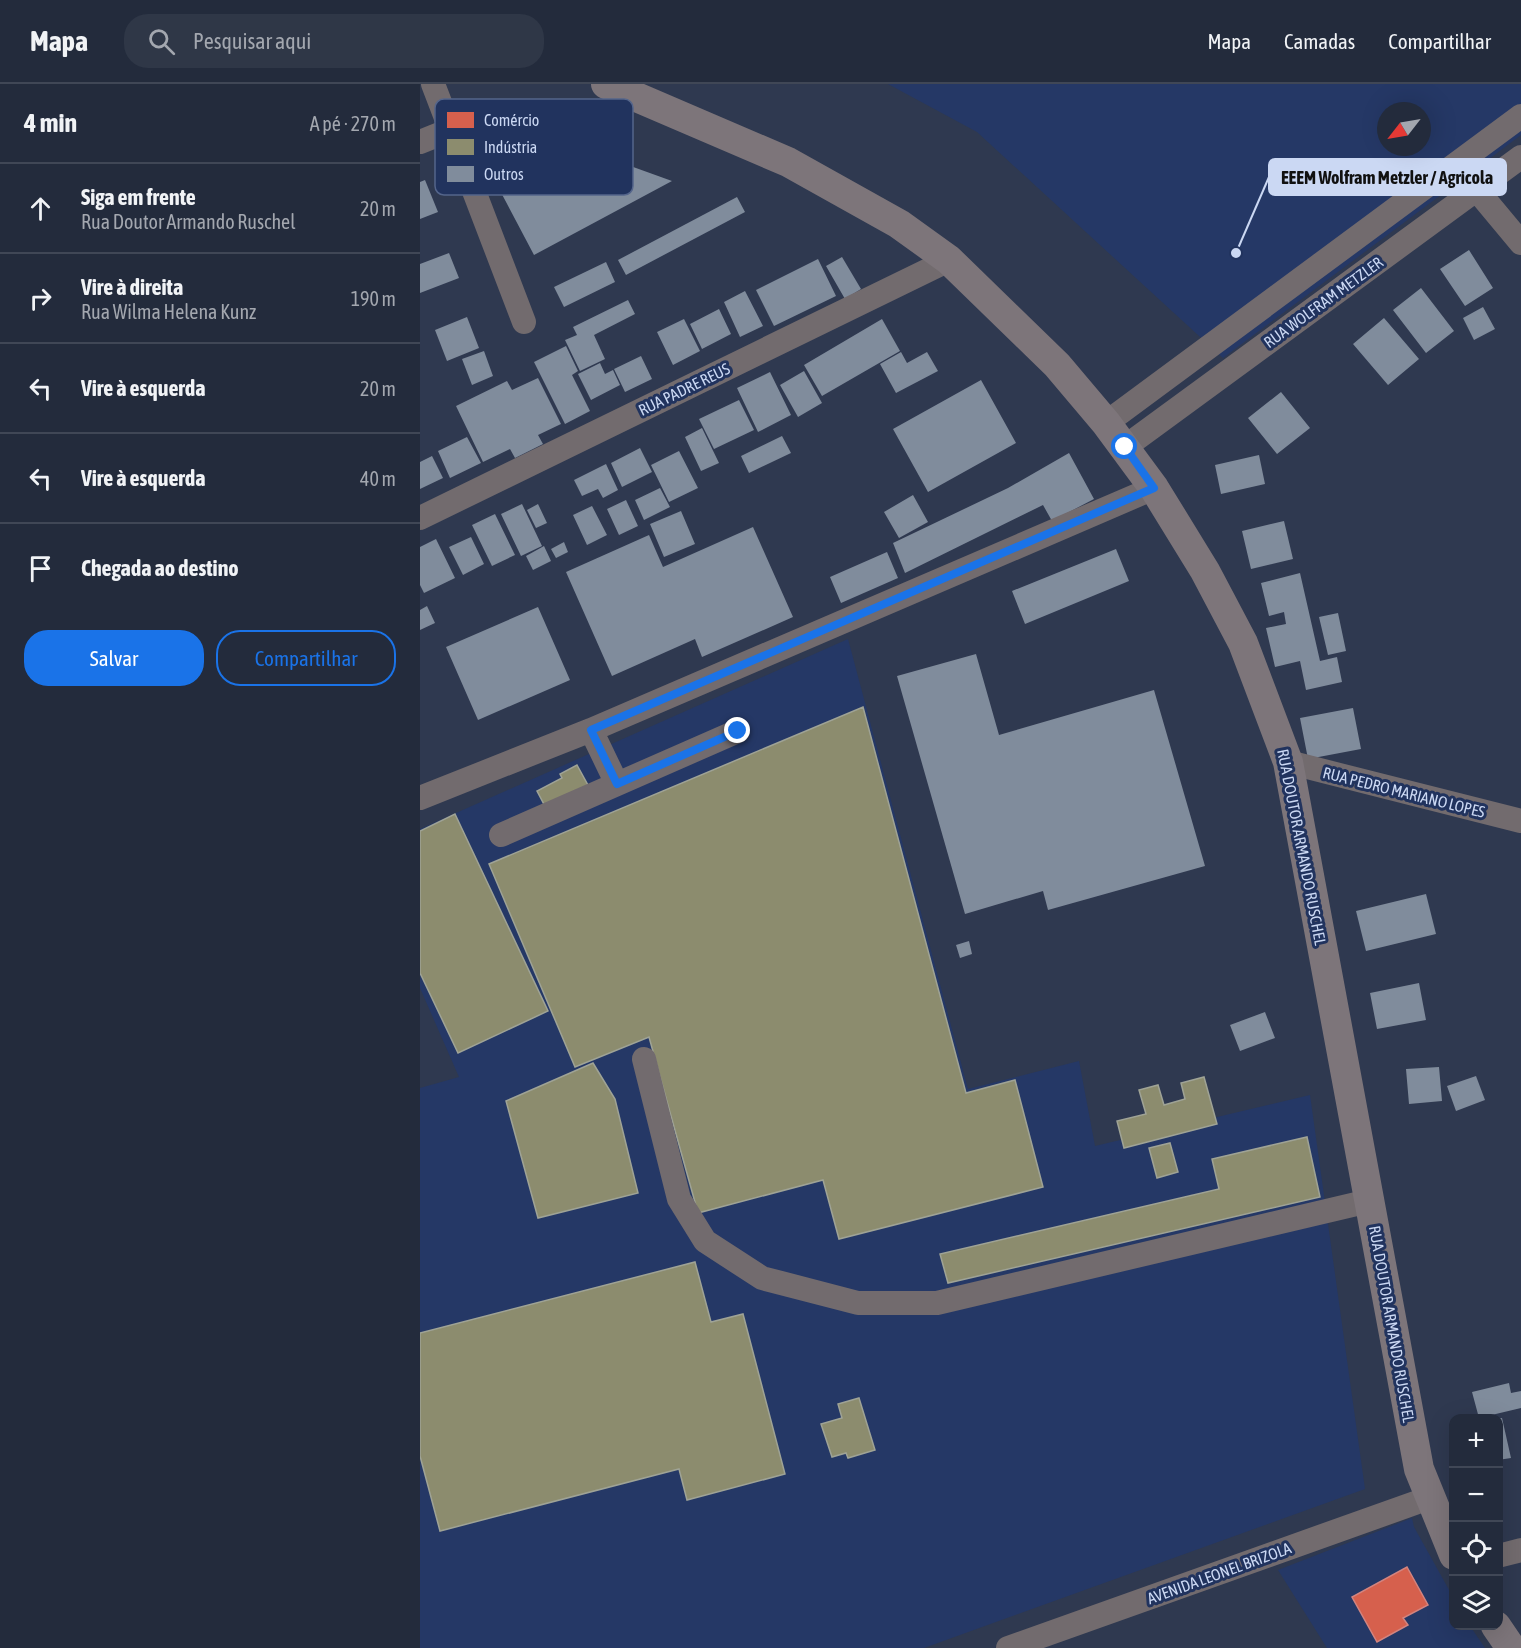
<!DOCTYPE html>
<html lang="pt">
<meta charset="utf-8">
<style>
body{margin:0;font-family:"Asap Condensed",sans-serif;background:#2f3747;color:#f1f3f6}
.controls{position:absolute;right:18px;bottom:18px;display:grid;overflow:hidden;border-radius:12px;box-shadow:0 6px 24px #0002}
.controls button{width:54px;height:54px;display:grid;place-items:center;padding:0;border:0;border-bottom:2px solid #404756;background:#232b3c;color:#f1f3f6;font:30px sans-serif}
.compass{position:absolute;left:957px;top:18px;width:54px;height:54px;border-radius:50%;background:#232b3c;box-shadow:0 6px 24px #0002;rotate:239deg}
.stop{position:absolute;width:18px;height:18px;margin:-14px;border:4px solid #1a73e8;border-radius:50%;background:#fff}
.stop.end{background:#1a73e8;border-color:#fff;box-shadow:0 2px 6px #0008}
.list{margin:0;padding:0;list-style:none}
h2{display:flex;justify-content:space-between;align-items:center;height:78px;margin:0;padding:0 24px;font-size:26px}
h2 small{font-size:20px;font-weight:400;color:#a3a7af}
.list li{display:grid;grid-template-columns:39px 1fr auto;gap:18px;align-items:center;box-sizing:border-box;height:90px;padding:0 24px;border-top:2px solid #404756}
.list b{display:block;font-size:22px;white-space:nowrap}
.list p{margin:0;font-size:20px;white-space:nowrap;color:#a3a7af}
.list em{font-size:20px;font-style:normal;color:#a3a7af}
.actions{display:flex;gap:12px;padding:18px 24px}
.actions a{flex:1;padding:14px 0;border:2px solid #1a73e8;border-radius:24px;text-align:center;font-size:21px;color:#1a73e8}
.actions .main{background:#1a73e8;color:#fff}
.icon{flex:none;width:33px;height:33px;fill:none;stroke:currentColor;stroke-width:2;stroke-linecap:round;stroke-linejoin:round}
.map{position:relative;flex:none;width:1101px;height:1564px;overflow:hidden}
header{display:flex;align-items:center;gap:36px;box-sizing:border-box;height:84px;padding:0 30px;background:#232b3c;border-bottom:2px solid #404756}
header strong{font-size:28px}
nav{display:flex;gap:33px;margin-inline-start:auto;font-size:21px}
.search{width:420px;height:54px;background:#2f3747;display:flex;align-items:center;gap:15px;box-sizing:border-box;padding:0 21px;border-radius:24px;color:#a3a7af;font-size:22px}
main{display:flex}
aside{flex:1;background:#232b3c}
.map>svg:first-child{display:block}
.built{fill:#253866;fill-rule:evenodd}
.shops{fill:#d6604d;stroke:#d3847f;stroke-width:1.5}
.industry{fill:#8c8c6e;stroke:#9fa396;stroke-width:1.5}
.building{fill:#808c9c}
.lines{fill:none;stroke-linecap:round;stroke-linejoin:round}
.minor{stroke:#726b6e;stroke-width:24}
.major{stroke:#7d757a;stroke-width:30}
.route{stroke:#1a73e8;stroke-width:8}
.labels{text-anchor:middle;stroke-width:6;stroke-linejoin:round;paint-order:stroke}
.street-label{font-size:16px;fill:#cbd8f3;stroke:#21335e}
.key{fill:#21335e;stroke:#54658b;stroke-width:1.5}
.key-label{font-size:16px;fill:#cbd8f3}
.leader{fill:none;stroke:#cbd8f3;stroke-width:2}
.callout-dot{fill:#cbd8f3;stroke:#21335e;stroke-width:2}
.callout{fill:#cbd8f3;stroke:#cbd8f3;stroke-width:2}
.callout-label{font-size:18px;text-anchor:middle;font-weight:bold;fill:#111}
</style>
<header>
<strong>Mapa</strong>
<div class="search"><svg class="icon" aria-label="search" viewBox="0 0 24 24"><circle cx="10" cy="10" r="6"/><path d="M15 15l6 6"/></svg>Pesquisar aqui</div>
<nav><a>Mapa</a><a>Camadas</a><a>Compartilhar</a></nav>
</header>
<main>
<aside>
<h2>4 min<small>A pé · 270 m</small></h2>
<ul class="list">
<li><svg class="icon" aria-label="ahead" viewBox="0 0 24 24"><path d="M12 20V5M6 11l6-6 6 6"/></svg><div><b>Siga em frente</b><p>Rua Doutor Armando Ruschel</p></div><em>20 m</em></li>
<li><svg class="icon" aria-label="right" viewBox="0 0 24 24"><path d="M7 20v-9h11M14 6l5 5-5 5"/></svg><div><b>Vire à direita</b><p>Rua Wilma Helena Kunz</p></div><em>190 m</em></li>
<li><svg class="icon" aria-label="left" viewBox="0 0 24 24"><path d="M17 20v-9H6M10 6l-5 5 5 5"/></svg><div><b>Vire à esquerda</b></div><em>20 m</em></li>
<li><svg class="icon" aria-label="left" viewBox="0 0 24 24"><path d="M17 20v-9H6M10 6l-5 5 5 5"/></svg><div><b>Vire à esquerda</b></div><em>40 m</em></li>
<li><svg class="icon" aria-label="arrive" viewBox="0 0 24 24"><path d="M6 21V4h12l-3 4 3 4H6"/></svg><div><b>Chegada ao destino</b></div></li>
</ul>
<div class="actions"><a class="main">Salvar</a><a>Compartilhar</a></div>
</aside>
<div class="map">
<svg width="1101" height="1564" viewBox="0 0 1101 1564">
<rect width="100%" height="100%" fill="#2f3950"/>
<path class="built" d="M468,0h633v51l-298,223 -246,-226zM966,27h36v36h-36z
M428,555l120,450 111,-28 16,85 215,-51 55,394 -441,159h-504v-560l39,-11 -39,-89v-159z
M992,1434l2,9 39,70 1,29h16l15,22h-158l-49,-78z"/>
<path class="shops" d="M987,1483l21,38 -25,13 5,7 -31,17 -25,-45z"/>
<path class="industry" d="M443,623l103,386 49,-13 28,107 -204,52 -16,-59 -125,33 -49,-176 -74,30 -86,-203z
M157,681l12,22 -42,23 -10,-19 25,-13 -2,-4z
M35,730l93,197 -90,42 -38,-80v-142z
M173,979l22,36 23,94 -100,25 -32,-117z
M784,993l13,47 -93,24 -7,-27 29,-7 -7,-24 19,-5 6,20 21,-6 -4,-16z
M887,1053l13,60 -372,86 -8,-29 279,-65 -7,-30z
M750,1059l8,29 -21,6 -8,-30z
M275,1178l16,60 32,-8 42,160 -98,26 -8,-31 -239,62 -20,-75v-123z
M439,1314l16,52 -27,8 -2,-5 -14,4 -11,-33 21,-6 -4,-14z"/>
<path class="building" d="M175,45l16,30 61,22 -138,74 -38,-72z
M5,96l13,32 -18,7v-37z
M317,113l8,15 -119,63 -8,-15z
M1049,166l24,38 -28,18 -25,-37z
M29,169l10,25 -39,15v-29z
M422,173l19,32 -16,10 -19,-33z
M398,175l18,37 -62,30 -18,-36z
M186,178l9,20 -51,25 -10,-20z
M1001,204l33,43 -28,22 -33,-43z
M325,207l18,35 -23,11 -16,-35z
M208,216l7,14 -41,21 11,24 -25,12 -15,-31 12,-5 -4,-8z
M1063,223l12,22 -21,11 -11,-22z
M299,225l12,25 -29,15 -12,-25z
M47,233l12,31 -32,13 -12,-31z
M964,234l35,41 -31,26 -35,-41z
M264,235l16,32 -27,14 -16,-33z
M462,235l18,32 -78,45 -18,-31z
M146,262l12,25 -6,4 18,36 -25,13 -31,-62z
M64,267l9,25 -21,9 -10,-26z
M481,268l6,11 20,-11 11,19 -42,22 -16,-29z
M221,272l11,23 -27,13 -11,-23z
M180,279l5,11 8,-4 7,15 -29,15 -13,-26z
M384,287l18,32 -24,14 -18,-32z
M350,288l21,43 -33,17 -21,-44z
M118,294l23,46 -23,11 5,9 -28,14 -5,-9 -27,13 -27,-56 51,-25 5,9z
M561,296l35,63 -88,49 -35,-63z
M861,308l29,36 -33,26 -29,-36z
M319,316l15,30 -40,19 -15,-30z
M282,344l17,35 -18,8 -16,-34z
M362,352l9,17 -42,20 -8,-17z
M47,353l14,26 -31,15 -12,-27z
M220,364l12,24 -30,15 -11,-24z
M259,367l19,37 -29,14 -18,-37z
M649,369l25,46 -42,22 -9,-16 -138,68 -12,-30 115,-55z
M839,371l6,29 -44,10 -6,-29z
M12,372l11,22 -23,11v-27z
M186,380l12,26 -15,8 -5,-9 -16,7 -8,-16z
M240,404l10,19 -26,13 -9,-20z
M493,411l15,27 -29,16 -15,-26z
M206,416l12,26 -19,9 -12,-26z
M102,420l20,42 -21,10 -20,-42z
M118,420l9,19 -11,5 -9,-18z
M172,422l15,29 -20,10 -14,-30z
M261,427l14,33 -31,13 -14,-33z
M75,430l20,41 -23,11 -20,-41z
M864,437l9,38 -42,10 -9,-38z
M333,443l40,90 -91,40 -7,-18 -83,37 -46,-104 83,-37 14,32z
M51,453l13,27 -21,11 -14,-28z
M16,455l19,39 -31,15 -4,-8v-38z
M144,458l4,10 -12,6 -5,-9z
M124,462l7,15 -18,9 -7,-14z
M696,465l13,32 -104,43 -13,-33z
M467,468l11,26 -57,25 -11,-26z
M880,489l20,88 17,-4 5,25 -36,8 -6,-29 -25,6 -9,-39 20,-4 -2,-12 -15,4 -8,-33z
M7,522l8,17 -15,7v-20z
M118,523l32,73 -92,40 -32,-73z
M918,529l8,38 -18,4 -9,-38z
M556,570l23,81 155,-45 51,176 -157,44 -5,-19 -78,23 -68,-238z
M933,624l8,41 -53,10 -8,-41z
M1006,810l10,40 -70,17 -10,-40z
M549,857l3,13 -12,4 -4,-13z
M999,899l7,37 -49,9 -7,-36z
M845,928l10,26 -35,13 -10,-26z
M1019,983l3,34 -33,3 -3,-35z
M1056,992l9,24 -29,11 -9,-25z
M1089,1299l2,10 10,-2v17l-42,10 -7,-26z
M1082,1334l9,40 -13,2v-41z"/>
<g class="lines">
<path class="minor" d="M13,0l91,238
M0,58l30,-12
M1056,105l45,54
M686,339l415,-307
M705,363l396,-290
M0,434l529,-258
M171,646l26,54
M868,678l233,59
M0,714l171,-68 563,-242
M81,751l237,-104
M224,975l35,140 26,42 57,37 96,25h79l432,-102
M1078,1472l23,-6
M588,1564l421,-150"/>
<path class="major" d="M186,0l182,78 111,62 50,36 108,105 49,58 48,65 51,83 38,72 45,119 131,707 35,86
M1076,1542l15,22"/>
</g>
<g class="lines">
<path class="route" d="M318,647l-121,53 -26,-54 563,-242 -29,-41"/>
</g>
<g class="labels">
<g class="street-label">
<text transform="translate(903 218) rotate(-36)" y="6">RUA WOLFRAM METZLER</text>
<text transform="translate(264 305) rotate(-26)" y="6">RUA PADRE REUS</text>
<text transform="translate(984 708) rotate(14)" y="6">RUA PEDRO MARIANO LOPES</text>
<text transform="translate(882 763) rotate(79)" y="6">RUA DOUTOR ARMANDO RUSCHEL</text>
<text transform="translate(972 1240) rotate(80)" y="6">RUA DOUTOR ARMANDO RUSCHEL</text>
<text transform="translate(799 1489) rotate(-20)" y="6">AVENIDA LEONEL BRIZOLA</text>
</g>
</g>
<rect x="15" y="15" width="198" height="96" rx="9" class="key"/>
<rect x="27" y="28" width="27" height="16" fill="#d6604d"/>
<rect x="27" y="55" width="27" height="16" fill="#8c8c6e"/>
<rect x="27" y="82" width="27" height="16" fill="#808c9c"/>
<g class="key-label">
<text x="64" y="42">Comércio</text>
<text x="64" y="69">Indústria</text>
<text x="64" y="96">Outros</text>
</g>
<path class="leader" d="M816 169L849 93"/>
<circle class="callout-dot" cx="816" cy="169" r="6"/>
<rect class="callout" x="849" y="75" width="237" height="36" rx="6"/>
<g class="callout-label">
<text x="967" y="100">EEEM Wolfram Metzler / Agricola</text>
</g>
</svg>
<div class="controls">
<button>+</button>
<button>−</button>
<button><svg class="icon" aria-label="locate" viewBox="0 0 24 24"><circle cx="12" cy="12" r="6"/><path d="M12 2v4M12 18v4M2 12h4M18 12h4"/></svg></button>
<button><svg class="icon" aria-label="layers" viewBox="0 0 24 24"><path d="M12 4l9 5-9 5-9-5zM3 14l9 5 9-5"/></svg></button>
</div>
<svg class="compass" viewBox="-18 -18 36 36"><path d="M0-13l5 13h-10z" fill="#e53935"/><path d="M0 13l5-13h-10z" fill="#a3a7af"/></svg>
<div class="stop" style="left:705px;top:363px"></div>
<div class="stop end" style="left:318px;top:647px"></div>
</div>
</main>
